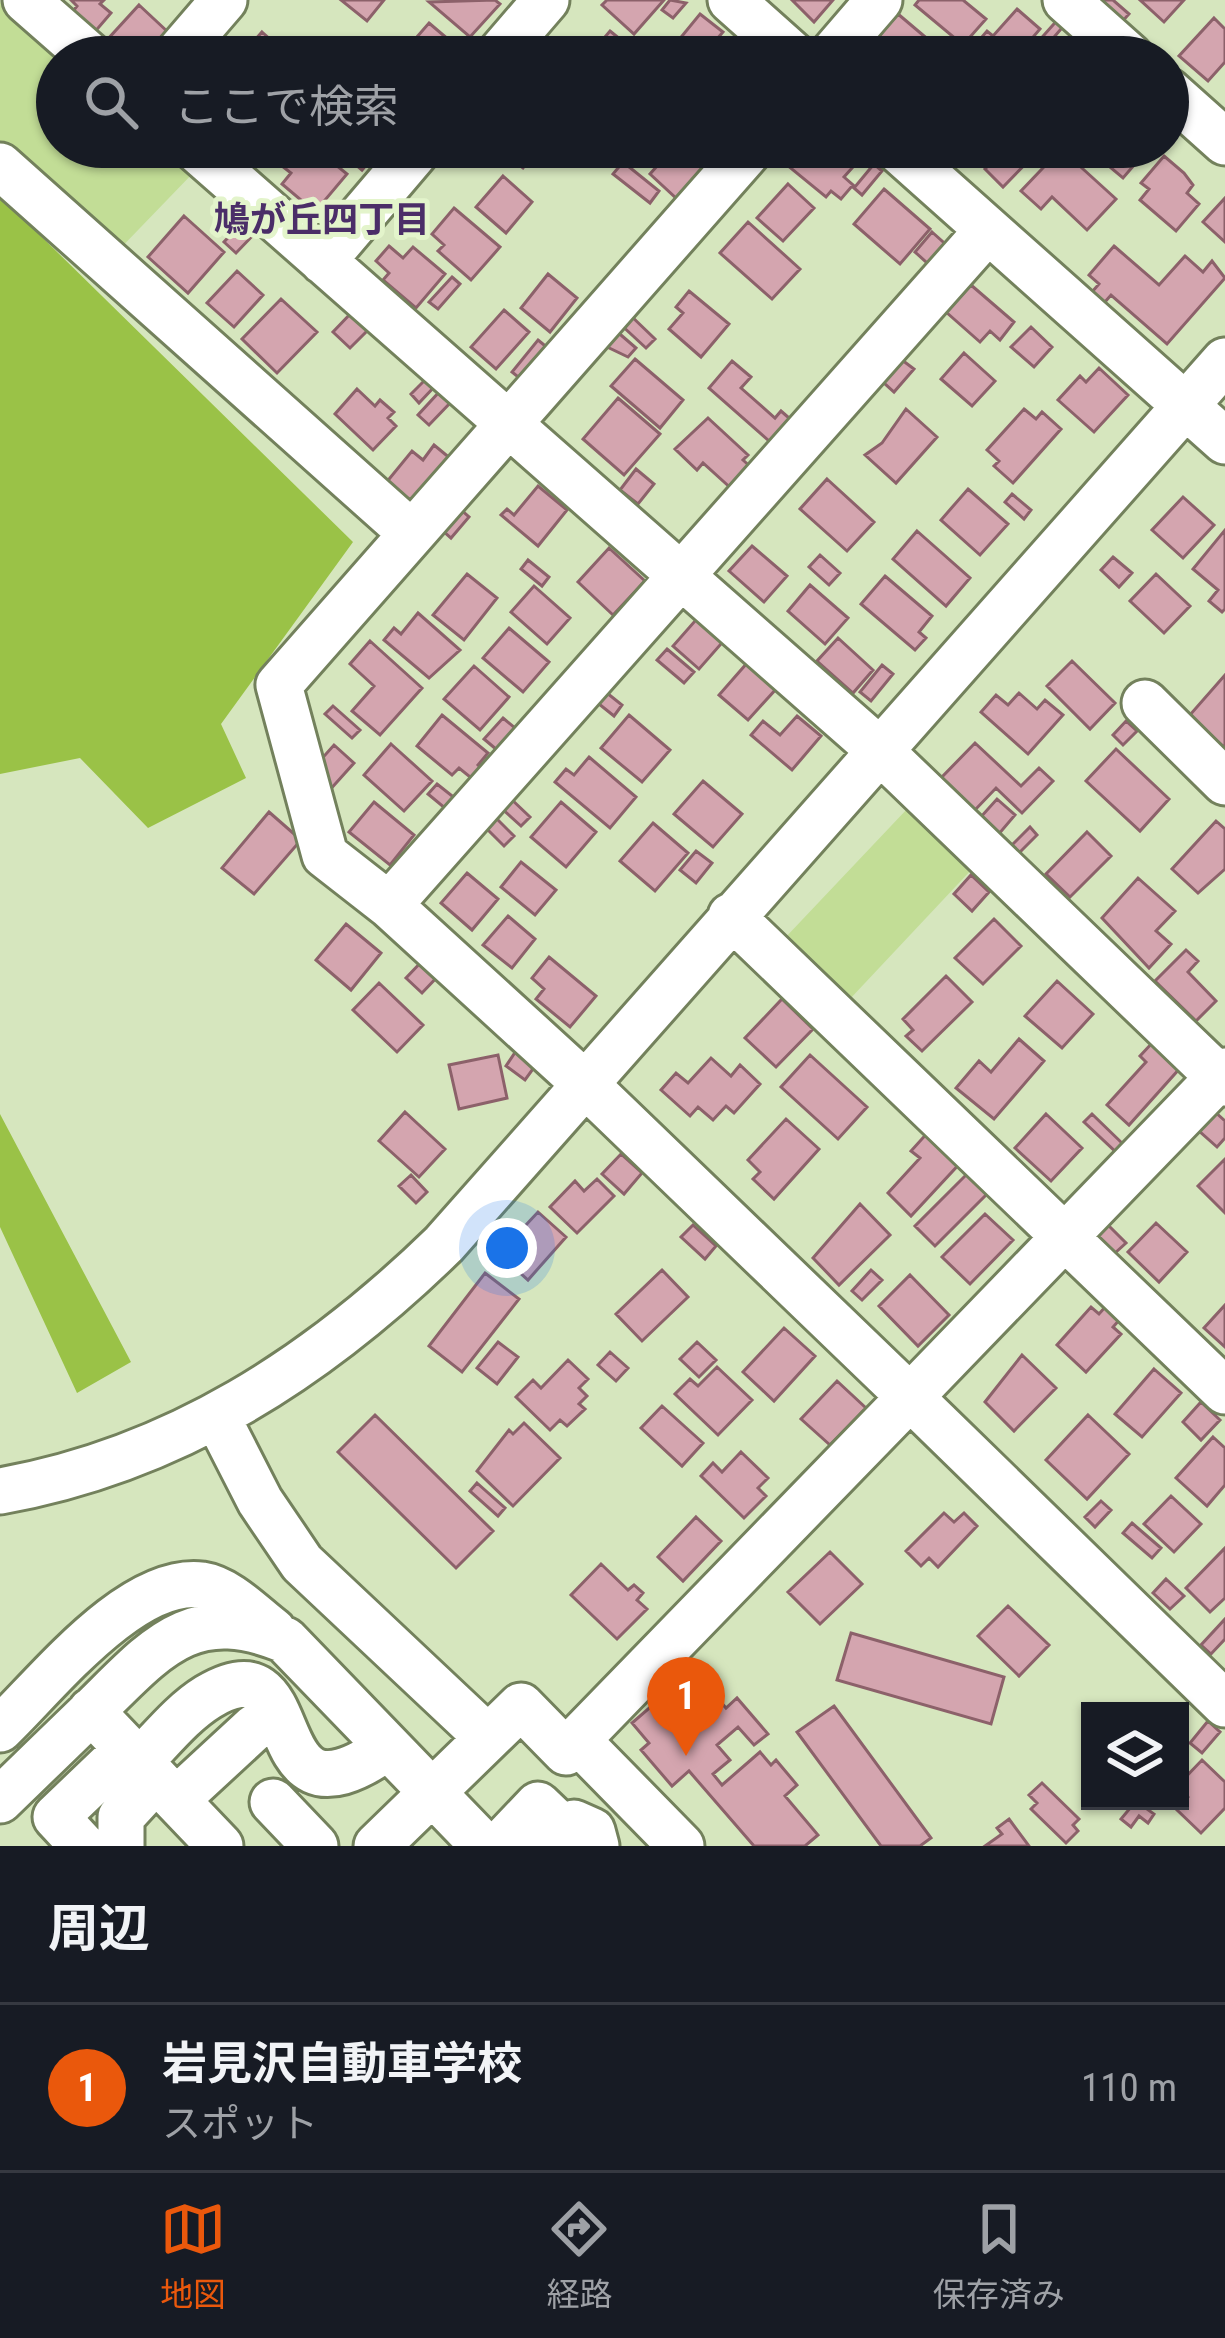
<!DOCTYPE html>
<html lang="ja">
<meta charset="utf-8">
<style>
body{margin:0;font-family:"Roboto Condensed","Noto Sans JP",sans-serif;background:#242831;color:#f1f3f6}
.controls{position:absolute;right:36px;bottom:36px;display:grid;overflow:hidden;border-radius:0px;box-shadow:0 3px 9px #0004}
.controls button{width:108px;height:108px;display:grid;place-items:center;padding:0;border:0;border-bottom:3px solid #363941;background:#171b24;color:#f1f3f6;font:60px sans-serif}
.you{position:absolute;left:507px;top:1248px;width:42px;height:42px;margin:-30px;border:9px solid #fff;border-radius:50%;background:#1a73e8;box-shadow:0 0 0 18px #1a73e833}
.badge{display:grid;place-items:center;width:78px;height:78px;border-radius:50%;background:#ea580c;color:#fff;font-size:39px;font-weight:700}
.pin{position:absolute;translate:-50% -99px;filter:drop-shadow(0 3px 6px #0008)}
.pin::after{content:'';position:absolute;top:63px;width:42px;height:36px;background:inherit;clip-path:polygon(0 0,100% 0,50% 100%)}
.list{margin:0;padding:0;list-style:none}
h2{display:flex;justify-content:space-between;align-items:center;height:156px;margin:0;padding:0 48px;font-size:51px}
h2 small{font-size:39px;font-weight:400;color:#9ea1a6}
.list li{display:grid;grid-template-columns:78px 1fr auto;gap:36px;align-items:center;box-sizing:border-box;height:168px;padding:0 48px;border-top:3px solid #363941}
.list b{display:block;font-size:45px;white-space:nowrap}
.list p{margin:0;font-size:39px;white-space:nowrap;color:#9ea1a6}
.list em{font-size:39px;font-style:normal;color:#9ea1a6}
.icon{flex:none;width:66px;height:66px;fill:none;stroke:currentColor;stroke-width:2;stroke-linecap:round;stroke-linejoin:round}
.map{position:relative;flex:none;width:1225px;height:1846px;overflow:hidden}
.search{position:absolute;background:#171b24;box-shadow:0 3px 9px #0004;left:36px;right:36px;top:36px;height:132px;display:flex;align-items:center;gap:30px;box-sizing:border-box;padding:0 42px;border-radius:66px;color:#9ea1a6;font-size:45px}
.sheet{height:324px;background:#171b24}
nav{display:flex;justify-content:space-around;align-items:center;box-sizing:border-box;height:168px;border-top:3px solid #363941;background:#171b24;font-size:33px;color:#9ea1a6}
nav a{display:grid;justify-items:center;gap:6px}
nav .on{color:#ea580c}
.map>svg:first-child{display:block}
.green{fill:#c2dd96}
.forest{fill:#9ac247}
.building{fill:#d4a5af;stroke:#8c616a;stroke-width:3}
.lines{fill:none;stroke-linecap:round;stroke-linejoin:round}
.minor-casing{stroke:#73815c;stroke-width:51}
.minor{stroke:#fff;stroke-width:45}
.labels{text-anchor:middle;stroke-width:10;stroke-linejoin:round;paint-order:stroke}
.neighbourhood-label{font-size:36px;font-weight:bold;fill:#4b2e68;stroke:#e3f4cb}
</style>
<div class="map">
<svg width="1225" height="1846" viewBox="0 0 1225 1846">
<rect width="100%" height="100%" fill="#d6e6be"/>
<path class="green" d="M0,2l64,55h-7v90h111l27,24 -83,86 -112,-105z
M908,808l65,60 -124,132 -65,-61z"/>
<path class="forest" d="M0,196l353,346 -132,182 25,54 -98,50 -68,-70 -80,16z
M0,1114l131,248 -54,31 -77,-166z"/>
<path class="building" d="M71,0h33l-4,4 11,9 -18,21 -23,-19 7,-9z
M341,0h43l-17,21z
M495,0l5,4 -30,33 -41,-35z
M607,0h57l-30,34 -32,-29z
M670,0l16,3 -13,15 -11,-8z
M792,0h41l-19,22z
M919,0h44l23,19 -23,26 -48,-40z
M1102,0h11l16,14 -9,10 -23,-19z
M1140,0h44l-20,22z
M139,5l30,28 -22,24h-21l-19,-17z
M1017,9l23,20 -24,28h-41l-6,-5 18,-21 6,5z
M700,14l23,18 -19,22 -22,-18z
M898,14l39,33 -9,10h-42l-15,-12z
M1061,16l6,6 -24,28 -7,-6z
M1214,18l11,11v33l-17,19 -29,-25z
M429,23l40,34 -66,-4z
M610,31l32,26h-54z
M262,32l28,25h-50z
M298,147h16l33,27 -32,38 -33,-28 9,-11 -9,-7z
M335,147h46l-19,23z
M496,147h44l-17,21z
M674,147l43,5 -41,46 -26,-24z
M790,147h38l25,20 -9,10 9,8 -12,14 -10,-8 -5,6 -44,-36z
M1006,147h36l-39,40 -18,-18z
M1086,147h58l3,3 -24,28z
M1061,149l55,50 -29,31 -35,-33 -11,12 -20,-18z
M1164,156l20,17 9,12 -6,8 12,11 -23,27 -36,-31 9,-11 -8,-6z
M623,162l36,29 -9,12 -37,-29z
M874,164l8,7 -20,24 -8,-7z
M503,176l29,26 -26,31 -30,-26z
M788,184l26,24 -31,33 -26,-23z
M884,189l46,40 -30,35 -46,-40z
M1225,198v44l-22,-20z
M454,208l46,39 -29,33 -33,-29 6,-6 -12,-11z
M184,216l40,36 -36,41 -40,-36z
M245,219l13,11 -22,23 -12,-11z
M748,222l52,47 -28,30 -52,-46z
M932,232l20,18 -17,20 -20,-18z
M389,246l14,12 10,-11 32,27 -29,34 -33,-28 6,-7 -13,-12z
M1114,246l45,39 26,-29 18,16 9,-11 13,17 -58,66 -56,-49 -7,8 -12,-11 7,-8 -10,-9z
M237,271l26,24 -29,32 -27,-24z
M548,274l29,24 -27,34 -29,-24z
M452,277l8,7 -22,25 -9,-7z
M971,285l43,37 -14,18 -10,-9 -10,11 -34,-30z
M689,291l40,33 -28,33 -32,-28 14,-16 -7,-6z
M281,299l36,33 -40,41 -35,-34z
M504,310l25,22 -33,37 -25,-22z
M353,311l18,16 -21,21 -17,-16z
M628,313l27,26 -9,9 -27,-25z
M1031,327l21,20 -18,20 -23,-20z
M614,329l22,19 -8,9 -27,-13z
M538,340l11,9 -26,32 -11,-9z
M964,353l31,28 -23,25 -31,-27z
M635,359l48,41 -23,28 -49,-42z
M902,360l12,9 -20,23 -11,-10z
M732,361l19,16 -10,11 34,30 6,-7 16,14 -20,23 -68,-60z
M1099,368l29,27 -34,37 -36,-32 22,-24 6,6z
M428,377l8,8 -17,18 -8,-9z
M357,389l18,17 5,-6 14,12 -6,6 8,8 -23,24 -38,-36z
M441,390l11,11 -23,24 -11,-10z
M618,398l42,36 -36,41 -41,-36z
M906,409l31,28 -41,46 -31,-28 17,-12z
M1024,409l12,10 6,-7 19,17 -48,54 -19,-17 5,-5 -12,-11z
M708,418l40,37 -5,5 11,10 -20,21 -31,-28 -6,7 -22,-21z
M434,445l17,14 -39,47 -27,-22 27,-33 11,9z
M636,469l18,15 -16,20 -18,-14z
M827,479l47,43 -27,29 -47,-42z
M538,486l29,24 -29,36 -37,-31 6,-6 7,6z
M968,489l40,35 -28,31 -39,-35z
M1012,494l19,16 -7,9 -19,-17z
M1183,497l31,28 -31,33 -31,-28z
M459,508l10,9 -18,21 -10,-9z
M1225,530v79l-3,3 -13,-11 9,-11 -25,-21z
M917,531l53,47 -24,28 -53,-47z
M752,546l35,30 -23,26 -35,-31z
M609,548l36,33 -32,34 -35,-33z
M820,555l20,18 -11,12 -20,-18z
M1113,557l19,16 -13,14 -18,-17z
M528,560l21,17 -7,9 -21,-17z
M467,574l30,24 -33,42 -31,-25z
M1156,574l34,32 -26,27 -34,-32z
M885,576l47,40 -13,16 7,6 -11,12 -54,-46z
M810,585l38,33 -23,26 -37,-33z
M534,586l36,32 -23,26 -36,-32z
M418,613l42,37 -31,28 -45,-38 10,-12 7,6z
M702,613l26,23 -29,33 -26,-23z
M509,628l40,34 -26,30 -40,-34z
M838,638l35,32 -20,23 -36,-32z
M370,641l52,47 -42,47 -28,-24 22,-25 -24,-22z
M667,649l27,23 -10,11 -27,-23z
M1072,661l43,42 -25,26 -43,-43z
M748,662l29,26 -29,32 -29,-25z
M882,665l11,9 -22,27 -11,-9z
M474,666l35,31 -29,33 -36,-31z
M1225,675v73l-36,-32z
M602,689l20,16 -8,11 -20,-16z
M1019,693l18,16 8,-9 18,15 -35,39 -47,-42 15,-17 12,10z
M333,706l27,24 -8,8 -27,-24z
M442,715l46,38 -10,12 6,6 -9,10 -16,-13 -7,7 -35,-29z
M629,715l41,35 -28,32 -41,-34z
M797,716l24,20 -29,34 -41,-35 12,-14 17,14z
M503,718l18,15 -18,22 -19,-16z
M1126,721l11,10 -14,14 -10,-10z
M975,743l46,43 18,-18 14,13 -31,32 -26,-25 -21,22 -34,-32z
M391,744l41,37 -28,30 -40,-36z
M334,745l20,18 -26,29 -11,-28z
M1116,749l53,50 -29,32 -54,-50z
M589,757l47,40 -26,31 -55,-46 11,-13 8,6z
M703,781l39,33 -29,33 -39,-33z
M437,784l24,19 -9,11 -24,-20z
M509,797l21,20 -9,9 -21,-19z
M997,799l18,16 -17,20 -19,-16z
M374,802l40,33 -24,30 -41,-33z
M561,802l35,30 -30,35 -35,-30z
M269,812l32,28 -47,54 -32,-26z
M493,815l21,21 -10,10 -21,-21z
M1216,821l9,8v40l-27,24 -26,-24z
M653,823l35,30 -33,38 -35,-30z
M1030,827l7,8 -19,19 -8,-7z
M1087,832l24,24 -41,41 -24,-23z
M696,851l16,12 -16,20 -16,-13z
M521,862l35,28 -21,25 -34,-28z
M467,873l31,26 -26,31 -31,-27z
M971,875l18,17 -17,19 -18,-17z
M1138,878l37,33 -19,20 15,13 -22,24 -47,-50z
M508,916l27,23 -23,29 -29,-23z
M994,919l27,27 -38,38 -28,-26z
M346,924l35,29 -30,37 -35,-30z
M1186,950l12,11 -10,11 28,29 -20,20 -41,-40z
M549,957l47,39 -26,31 -34,-28 8,-10 -12,-11z
M424,959l16,15 -18,19 -16,-15z
M946,976l26,26 -50,49 -16,-15 7,-6 -10,-11z
M1057,981l36,33 -31,34 -37,-32z
M379,983l44,42 -26,27 -44,-42z
M782,999l31,30 -37,38 -31,-29z
M1019,1039l25,22 -50,58 -38,-31 23,-27 12,11z
M1153,1042l28,25 -52,58 -22,-20 39,-43 -6,-6z
M518,1048l20,14 -13,18 -19,-14z
M498,1055l9,43 -48,11 -10,-44z
M810,1055l57,52 -29,32 -57,-52z
M711,1058l20,18 9,-11 20,19 -26,29 -8,-7 -13,14 -15,-13 -8,9 -29,-26 15,-17 12,10z
M1214,1111l11,10v17l-8,9 -19,-17z
M405,1112l40,37 -26,28 -40,-36z
M1046,1114l36,34 -31,33 -36,-33z
M1092,1114l32,31 -7,8 -33,-31z
M786,1119l33,30 -45,50 -21,-20 7,-7 -12,-12z
M930,1130l33,30 -52,56 -23,-23 32,-35 -9,-7z
M621,1154l21,19 -18,21 -22,-20z
M1225,1159v54l-27,-27z
M972,1169l20,20 -57,57 -20,-20z
M411,1175l16,17 -11,11 -17,-17z
M597,1179l17,17 -37,37 -27,-26 25,-26 9,10z
M860,1204l30,31 -51,50 -26,-27z
M538,1212l28,25 -38,43 -29,-26z
M985,1214l28,26 -43,44 -28,-27z
M1156,1223l31,29 -28,30 -31,-30z
M693,1225l23,21 -11,13 -24,-22z
M1108,1225l18,18 -11,10 -18,-18z
M662,1270l26,27 -46,44 -26,-27z
M871,1270l11,10 -20,20 -10,-9z
M485,1273l34,26 -57,73 -33,-26z
M910,1275l39,40 -31,31 -39,-40z
M1107,1305l14,13 -8,9 8,7 -35,38 -29,-27 34,-38 8,7z
M1225,1305v42l-21,-19z
M784,1328l31,28 -41,45 -31,-29z
M498,1342l20,15 -21,27 -20,-16z
M697,1342l19,18 -17,17 -19,-18z
M610,1352l18,16 -12,13 -18,-16z
M1022,1355l34,33 -42,43 -29,-29z
M568,1360l20,19 -9,9 8,8 -8,8 6,5 -18,17 -7,-6 -10,10 -34,-33 17,-17 8,8z
M717,1367l35,33 -34,35 -43,-41 15,-15 8,7z
M1154,1369l27,24 -39,44 -27,-23z
M837,1381l29,27 -36,37 -29,-26z
M1201,1402l19,18 -19,20 -18,-18z
M662,1406l41,37 -21,23 -41,-38z
M375,1415l118,116 -37,37 -118,-116z
M1088,1415l41,39 -42,45 -41,-39z
M524,1423l36,35 -47,48 -36,-35 32,-41 4,4z
M1213,1437l12,11v37l-18,21 -31,-28z
M741,1452l27,26 -10,10 8,8 -22,22 -43,-42 12,-13 9,9z
M477,1483l28,25 -7,8 -28,-25z
M1171,1496l30,28 -27,28 -30,-28z
M1101,1501l10,9 -16,17 -10,-10z
M944,1513l10,9 10,-9 13,13 -39,41 -9,-9 -8,8 -15,-15z
M696,1517l25,24 -38,40 -25,-24z
M1132,1523l29,25 -9,10 -29,-25z
M1225,1548v50l-15,14 -24,-24z
M830,1552l32,32 -42,40 -32,-32z
M601,1564l27,26 6,-5 9,8 -6,7 10,9 -30,30 -46,-44z
M1166,1579l18,17 -14,13 -17,-16z
M1008,1606l41,39 -30,31 -41,-40z
M1225,1619v20l-14,15 -10,-9z
M851,1633l153,44 -13,47 -154,-44z
M693,1670l33,38 11,-10 31,36 -14,11 -16,-18 -21,18 13,15 -17,14 9,11 38,-33 11,13 5,-5 21,25 -12,11 33,39 -13,11h-51l-65,-75 -17,15 -31,-36 8,-7 -17,-20z
M834,1706l97,132 -11,8h-39l-84,-114z
M1208,1721l12,11 -18,21 -12,-10z
M1202,1760l23,22v26l-24,25 -25,-24 12,-12 -8,-14z
M1042,1783l37,36 -6,6 5,6 -12,12 -35,-34 6,-6 -8,-8z
M1136,1801l18,13 -6,9 -9,-7 -8,11 -10,-8z
M1009,1819l20,27h-44l17,-12 -5,-6z"/>
<g class="lines">
<g class="minor-casing">
<path id="minor" d="M26,0l65,57
M731,0l64,57
M1066,0l64,57
M175,57l49,-57
M497,57l49,-57
M830,57l49,-57
M1168,91l57,51
M194,147l684,602 347,334
M895,147l330,294
M0,166l409,365
M323,261l97,-114
M1145,703l80,79
M389,905l-64,-50 -46,-170 473,-538
M731,916l494,475
M1225,1071l-315,326 315,307
M217,1417l43,84 42,62 186,175
M0,1491c175,-31 318,-124 444,-247l781,-883
M91,1711l129,135
M0,1729c47,-45 131,-153 202,-144 26,4 51,31 71,46
M140,1761c21,-21 42,-48 68,-64 108,-65 41,149 180,50
M0,1800c31,-30 63,-61 94,-91 63,-62 98,-107 191,-69l199,206
M176,1800l79,-73
M273,1802l42,44
M83,1846l-27,-29 71,-68
M121,1846v-29l35,-38
M377,1846l144,-140 45,46 11,-12
M499,1846l39,-41 23,22
M552,1846l3,-14 19,-9 18,8 4,15
M681,1846l-104,-106 333,-343 -326,-314 -195,-178 599,-675"/>
</g>
<use href="#minor" class="minor"/>
</g>
<g class="labels">
<g class="neighbourhood-label">
<text x="322" y="232">鳩が丘四丁目</text>
</g>
</g>
</svg>
<div class="controls">
<button><svg class="icon" aria-label="layers" viewBox="0 0 24 24"><path d="M12 4l9 5-9 5-9-5zM3 14l9 5 9-5"/></svg></button>
</div>
<div class="you"></div>
<div class="pin badge" style="left:686px;top:1756px">1</div>
<div class="search"><svg class="icon" aria-label="search" viewBox="0 0 24 24"><circle cx="10" cy="10" r="6"/><path d="M15 15l6 6"/></svg>ここで検索</div>
</div>
<section class="sheet">
<h2>周辺<small></small></h2>
<ul class="list">
<li><span class="badge">1</span><div><b>岩見沢自動車学校</b><p>スポット</p></div><em>110 m</em></li>
</ul>
</section>
<nav>
<a class="on"><svg class="icon" aria-label="map" viewBox="0 0 24 24"><path d="M3 6l6-2 6 2 6-2v14l-6 2-6-2-6 2zM9 4v14M15 6v14"/></svg>地図</a>
<a><svg class="icon" aria-label="directions" viewBox="0 0 24 24"><path d="M12 3l9 9-9 9-9-9zM9 14v-3h6M13 9l2 2-2 2"/></svg>経路</a>
<a><svg class="icon" aria-label="saved" viewBox="0 0 24 24"><path d="M7 4h10v16l-5-4-5 4z"/></svg>保存済み</a>
</nav>
